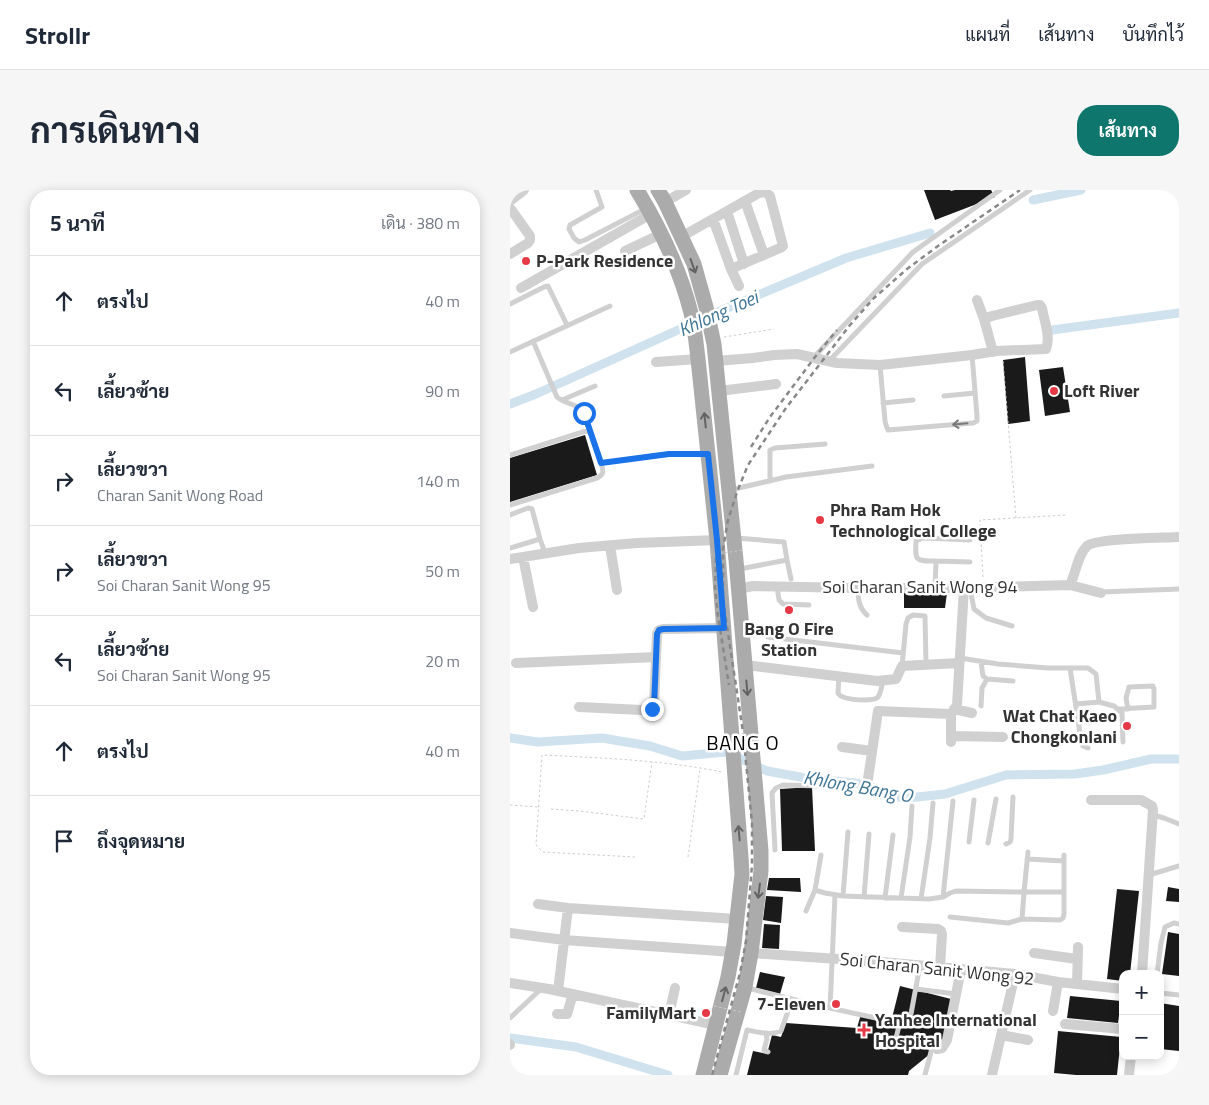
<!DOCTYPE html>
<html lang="th">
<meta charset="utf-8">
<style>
body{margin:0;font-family:"Titillium Web",Sarabun,sans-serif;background:#f6f6f7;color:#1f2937}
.controls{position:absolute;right:15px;bottom:15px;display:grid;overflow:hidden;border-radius:10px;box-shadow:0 2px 12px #0003}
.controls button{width:45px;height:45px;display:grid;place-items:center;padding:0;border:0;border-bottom:1px solid #e0e1e3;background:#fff;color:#1f2937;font:25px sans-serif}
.stop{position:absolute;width:15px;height:15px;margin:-11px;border:4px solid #1a73e8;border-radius:50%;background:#fff}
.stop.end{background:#1a73e8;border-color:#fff;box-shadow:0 1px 5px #0008}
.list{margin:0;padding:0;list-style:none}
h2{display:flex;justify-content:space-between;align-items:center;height:65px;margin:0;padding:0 20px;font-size:21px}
h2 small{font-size:16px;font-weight:400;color:#747a83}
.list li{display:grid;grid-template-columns:32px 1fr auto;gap:15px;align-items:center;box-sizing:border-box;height:90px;padding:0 20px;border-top:1px solid #e0e1e3}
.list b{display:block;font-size:19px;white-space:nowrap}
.list p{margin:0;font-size:16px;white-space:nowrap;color:#747a83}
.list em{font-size:16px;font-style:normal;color:#747a83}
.icon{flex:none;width:28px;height:28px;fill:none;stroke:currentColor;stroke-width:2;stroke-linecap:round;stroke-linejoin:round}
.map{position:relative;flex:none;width:669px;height:885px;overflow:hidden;border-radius:20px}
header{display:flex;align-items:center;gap:30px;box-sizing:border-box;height:70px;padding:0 25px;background:#fff;border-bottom:1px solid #e0e1e3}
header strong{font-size:24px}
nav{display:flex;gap:28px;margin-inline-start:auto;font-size:18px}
.intro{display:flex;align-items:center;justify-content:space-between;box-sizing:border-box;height:120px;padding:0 30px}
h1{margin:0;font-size:35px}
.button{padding:12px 22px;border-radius:20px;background:#0f766e;color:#fff;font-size:18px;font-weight:700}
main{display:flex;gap:30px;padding:0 30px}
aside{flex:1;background:#fff;border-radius:20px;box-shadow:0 2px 12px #0003}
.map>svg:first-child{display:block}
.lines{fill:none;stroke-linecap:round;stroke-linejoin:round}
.canal{stroke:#cfe2ee;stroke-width:9}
.building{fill:#1a1a1a}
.path{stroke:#cdcdcd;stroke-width:1;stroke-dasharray:2.5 2.5;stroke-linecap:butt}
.lane{stroke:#d0d0d0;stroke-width:5}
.street{stroke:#d0d0d0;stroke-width:10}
.primary{stroke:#ababab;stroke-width:15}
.rail{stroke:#888;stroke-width:2.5;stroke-dasharray:5 4;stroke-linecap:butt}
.path-bridge{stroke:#cdcdcd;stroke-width:1;stroke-dasharray:2.5 2.5;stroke-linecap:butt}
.oneway{stroke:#636363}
.oneway2{stroke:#7a7a7a}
.route{stroke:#1a73e8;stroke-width:6}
.poi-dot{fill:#e63946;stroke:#fff;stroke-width:2}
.labels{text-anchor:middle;stroke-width:5;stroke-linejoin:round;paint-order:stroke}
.poi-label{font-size:18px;font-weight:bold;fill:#333;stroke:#fff;text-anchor:start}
.street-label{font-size:18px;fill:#333;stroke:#fff}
.water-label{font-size:19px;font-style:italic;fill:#3f7597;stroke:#fff}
.quarter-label{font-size:20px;letter-spacing:1px;fill:#000;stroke:#fff}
</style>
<header>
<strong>Strollr</strong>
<nav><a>แผนที่</a><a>เส้นทาง</a><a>บันทึกไว้</a></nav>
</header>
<div class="intro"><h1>การเดินทาง</h1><a class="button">เส้นทาง</a></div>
<main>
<aside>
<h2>5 นาที<small>เดิน · 380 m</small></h2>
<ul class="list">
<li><svg class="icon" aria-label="ahead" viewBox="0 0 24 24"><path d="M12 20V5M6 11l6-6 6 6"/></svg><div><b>ตรงไป</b></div><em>40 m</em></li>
<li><svg class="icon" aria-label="left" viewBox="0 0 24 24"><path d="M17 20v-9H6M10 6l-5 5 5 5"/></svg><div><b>เลี้ยวซ้าย</b></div><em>90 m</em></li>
<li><svg class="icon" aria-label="right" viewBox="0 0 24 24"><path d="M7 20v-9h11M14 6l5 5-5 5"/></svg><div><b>เลี้ยวขวา</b><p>Charan Sanit Wong Road</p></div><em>140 m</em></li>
<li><svg class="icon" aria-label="right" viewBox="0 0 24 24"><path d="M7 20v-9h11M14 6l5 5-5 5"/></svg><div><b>เลี้ยวขวา</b><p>Soi Charan Sanit Wong 95</p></div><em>50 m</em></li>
<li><svg class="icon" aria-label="left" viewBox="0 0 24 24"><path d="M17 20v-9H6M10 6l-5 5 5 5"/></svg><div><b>เลี้ยวซ้าย</b><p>Soi Charan Sanit Wong 95</p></div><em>20 m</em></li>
<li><svg class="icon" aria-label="ahead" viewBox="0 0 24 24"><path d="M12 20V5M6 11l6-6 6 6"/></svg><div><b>ตรงไป</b></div><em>40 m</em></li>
<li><svg class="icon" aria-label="arrive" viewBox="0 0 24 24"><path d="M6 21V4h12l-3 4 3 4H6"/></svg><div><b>ถึงจุดหมาย</b></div></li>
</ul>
</aside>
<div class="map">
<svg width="669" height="885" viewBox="0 0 669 885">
<rect width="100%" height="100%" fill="#fff"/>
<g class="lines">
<path class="canal" d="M523,10l48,-10
M542,140l127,-17
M0,214l26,-10 182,-82 128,-54 84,-25
M0,548l28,4 64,-4 48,8 32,10 44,-4 41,19 44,8 44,4 13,3 30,11 10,1 37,-4 61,-19 69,-1 28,-4 48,-11h28
M0,848l66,9 92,28"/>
</g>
<path class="building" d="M414,0h26l1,1 4,-1h36l4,7 -60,23z
M515,167l5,64 -22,3 -5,-64z
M553,177l7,45 -25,4 -6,-46z
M75,245l12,40 -87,27v-44z
M394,402l43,1 -2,15h-41z
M302,597l3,64h-33l-2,-62z
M259,688h31l1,14 -34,-2z
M658,697l11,2v13l-13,-1z
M607,699l22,2 -9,83h-7v7l-16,-2z
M256,706l17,1 -2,26 -18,-3z
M254,734l16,1 -1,24 -17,-1z
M658,742l11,2v42l-17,-2z
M250,782l25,5 -5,17 -24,-6z
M390,796l55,14 -14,45 -32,26 -1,4h-161l6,-24 14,3 5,-19 9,2 5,-14 71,5 4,-14 31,4z
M560,806l51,5 -3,22 -51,-5z
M650,813l19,3v45l-19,-2z
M548,841l63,6 -4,38h-41l-22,-2z"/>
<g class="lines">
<path class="path" d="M214,147l50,-8
M493,171l13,157
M473,387l-3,-57 86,-5
M0,615l29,2
M41,619l28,2 65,8 8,-57
M125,667l-92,-5 -7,-7 6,-90c60,3 121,5 180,17
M178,667l12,-88"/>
<path class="lane" d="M86,0l6,17 -32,18 -1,4 5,9 5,4 6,-2 60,-31
M0,114l34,-17 4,-1 1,2 18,37
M23,151l24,56c7,7 19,6 26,14l18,52 68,-9h36
M0,162l100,-46
M303,168l100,-106 87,-62
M319,171l93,-97 108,-74
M370,175l5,56 1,4 2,5 85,-7 4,-2v-5l-5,-61
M434,206l31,-3
M52,210l33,-14
M373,213l30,-3
M0,265l79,-25
M260,291v-31l5,-2 50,-4
M220,300l56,-13 86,-11
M0,315l87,-27c8,-4 6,-8 4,-15
M0,325l18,-7 4,1 8,30
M226,348l48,4 3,18
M0,358l30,-9 5,14
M426,371l34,1
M230,379l47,-9 4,19
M267,396l2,14 4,4 26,1
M348,398c0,11 1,20 9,27
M425,398l1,-27c-21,0 -21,0 -20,-20l7,-3 47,2
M460,398l4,21 12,9 26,8
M591,402l78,-3
M258,447l135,16
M450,468l38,6 50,4h40l8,6 3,28 15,4 8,7 1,29
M471,472l2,14 4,3 26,2
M392,476l4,-42 2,-6 5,-3 12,1 1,48
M560,478l11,72 2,6 5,2
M329,486l-1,17c1,1 2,3 3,3 6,4 32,6 37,1 3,-4 4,-12 5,-17
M566,514l23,-2
M471,516l1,-18 5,-9
M608,519l36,-2v-18l-1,-3 -24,1 -3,11 2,11
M643,625l11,3 15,6
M459,652l5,-42
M478,653l8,-44
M496,654l4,-2 1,-3 2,-42
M265,660l-3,-57 4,-5 7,-3 38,1
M518,662l-4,40h39
M311,665l-6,35 10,3 18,3 86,3 14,-2 7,-4 6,-2 68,1 -2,27 38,1 3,-2 1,-4v-59
M517,669l37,2
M639,685l30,-9
M333,706l5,-64
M354,707l5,-63
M433,707l10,-96
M375,708l8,-63
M391,708l9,-61 2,-31
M411,709l9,-61 3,-35
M296,721l9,-21
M440,727l58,6 14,-4
M647,784l4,-31 4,-16 9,-4 5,1
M238,798c49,13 98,24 147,34l4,4 -3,12 1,3 40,8
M406,799l40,5
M650,803l19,2
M320,818l5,-113
M0,828l32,-30
M384,832c7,-1 13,-2 17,-8l9,-49
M256,843l1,6 -3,11 4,2
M226,885l11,-45c11,2 23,6 34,1l11,-31
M415,885l7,-27"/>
<path class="street" d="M0,11l14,-11
M235,11l19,54
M155,12l21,-12
M0,18l20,28v4l-2,3 -18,11
M217,21l17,53
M171,47c26,-15 52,-29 78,-44l6,-1 5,4 13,50 -3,2 -49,21 -18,-50
M115,61l36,-17
M221,79l8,17
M11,98l130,-74
M467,110l7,19
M206,171l37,-3 21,-3 23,-1 40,9 43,2 92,-10 24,-4 50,-2c5,-12 -2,-29 -4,-41l-2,-3h-3l-45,11 -8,3 9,33
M146,172l42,-3
M209,201l57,-7
M100,356l7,44
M13,367l10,50
M0,369l69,-11 58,-5 80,-3
M560,395c6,-12 7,-29 17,-39 9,-8 76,-8 92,-9
M228,399l15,-3 105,2h106l106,-3 31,8
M6,473l140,-6 1,-23 2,-4 4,-1 61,-1
M235,475l132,16 19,-2 6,-13 57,-3
M69,517l63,3 11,-1 1,-2 2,-50
M444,519l18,4
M441,546l52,1
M441,552v-28l6,-9 7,-117
M332,557l30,4
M358,589l10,-68 73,3
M581,610h50l11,6 1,4 -11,164
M28,714l30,4 169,11
M392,737l36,2 3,2 1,3 -2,33
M0,743l54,7 169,12
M241,763l131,9 133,12 43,8 65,7
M524,763l43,6
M0,793l39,6 167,36
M567,794l1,-37
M48,801l10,-83
M543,821l5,-29
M47,824h10l6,-20
M159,825l6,-27
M555,834l58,5
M491,845l27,5
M0,855v-1
M427,859l5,-1 5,-8 14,-71
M482,885l23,-101
M619,885l2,-19"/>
<path class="primary" d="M127,0c23,38 43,79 54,123 4,15 5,30 7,46l19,181 24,317 1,17 -8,70 -6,33 -25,98
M148,0l7,12 29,62 12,43 8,37 22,216 25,291v20l-10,82 -6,34 -25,88"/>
<path class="rail" d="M241,257l19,-30 45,-60 22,-27
M206,368l-1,29 3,29 11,69
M202,885l28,-102 6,-32 6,-76v-42l-9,-91 -20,-132v-51l5,-29 9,-28 11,-27 38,-57 64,-83 24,-27 33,-29 31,-23 82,-56"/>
<path class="path-bridge" d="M200,365l33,-5
M204,816l27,6"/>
</g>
<defs><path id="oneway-shaft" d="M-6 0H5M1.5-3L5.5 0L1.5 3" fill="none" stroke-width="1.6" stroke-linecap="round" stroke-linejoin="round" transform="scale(1.25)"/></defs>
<g class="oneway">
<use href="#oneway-shaft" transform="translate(183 76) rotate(70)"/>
<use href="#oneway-shaft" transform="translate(195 230) rotate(-96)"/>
<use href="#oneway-shaft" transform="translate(237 498) rotate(85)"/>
<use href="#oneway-shaft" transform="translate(229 643) rotate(-95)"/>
<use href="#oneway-shaft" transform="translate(249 701) rotate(97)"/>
<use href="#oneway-shaft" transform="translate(214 804) rotate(-75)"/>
</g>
<use class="oneway2" href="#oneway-shaft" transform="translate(450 234) rotate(175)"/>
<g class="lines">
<path class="route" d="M74,223l17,50 68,-9h39l9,86 7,88 -61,1 -4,1 -2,4 -3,73 -2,2"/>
</g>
<g class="poi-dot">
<circle cx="16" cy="71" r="5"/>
<circle cx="544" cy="201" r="5"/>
<circle cx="310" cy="330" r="5"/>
<circle cx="279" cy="420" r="5"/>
<circle cx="617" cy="536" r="5"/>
<circle cx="326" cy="814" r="5"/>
<circle cx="196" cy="823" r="5"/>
<path d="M351.5 832.5h5v5h5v5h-5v5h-5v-5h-5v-5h5z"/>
</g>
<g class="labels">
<g class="poi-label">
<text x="26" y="77">P-Park Residence</text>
<text x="554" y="207">Loft River</text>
<text x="320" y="326">Phra Ram Hok<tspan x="320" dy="21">Technological College</tspan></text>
<text x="279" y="445" text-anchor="middle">Bang O Fire<tspan x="279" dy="21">Station</tspan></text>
<text x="607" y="532" text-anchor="end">Wat Chat Kaeo<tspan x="607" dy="21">Chongkonlani</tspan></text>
<text x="316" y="820" text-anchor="end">7-Eleven</text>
<text x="186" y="829" text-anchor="end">FamilyMart</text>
<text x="365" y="836">Yanhee International<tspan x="365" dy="21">Hospital</tspan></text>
</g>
<g class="street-label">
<text x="410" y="403">Soi Charan Sanit Wong 94</text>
<text transform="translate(427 779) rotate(6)" y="6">Soi Charan Sanit Wong 92</text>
</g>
<g class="water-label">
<text transform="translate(208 123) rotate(-24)" y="7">Khlong Toei</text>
<text transform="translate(348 596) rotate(10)" y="7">Khlong Bang O</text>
</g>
<g class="quarter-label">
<text x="233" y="560">BANG O</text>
</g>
</g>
</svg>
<div class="controls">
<button>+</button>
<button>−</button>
</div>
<div class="stop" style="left:74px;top:223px"></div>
<div class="stop end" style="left:142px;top:519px"></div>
</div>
</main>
